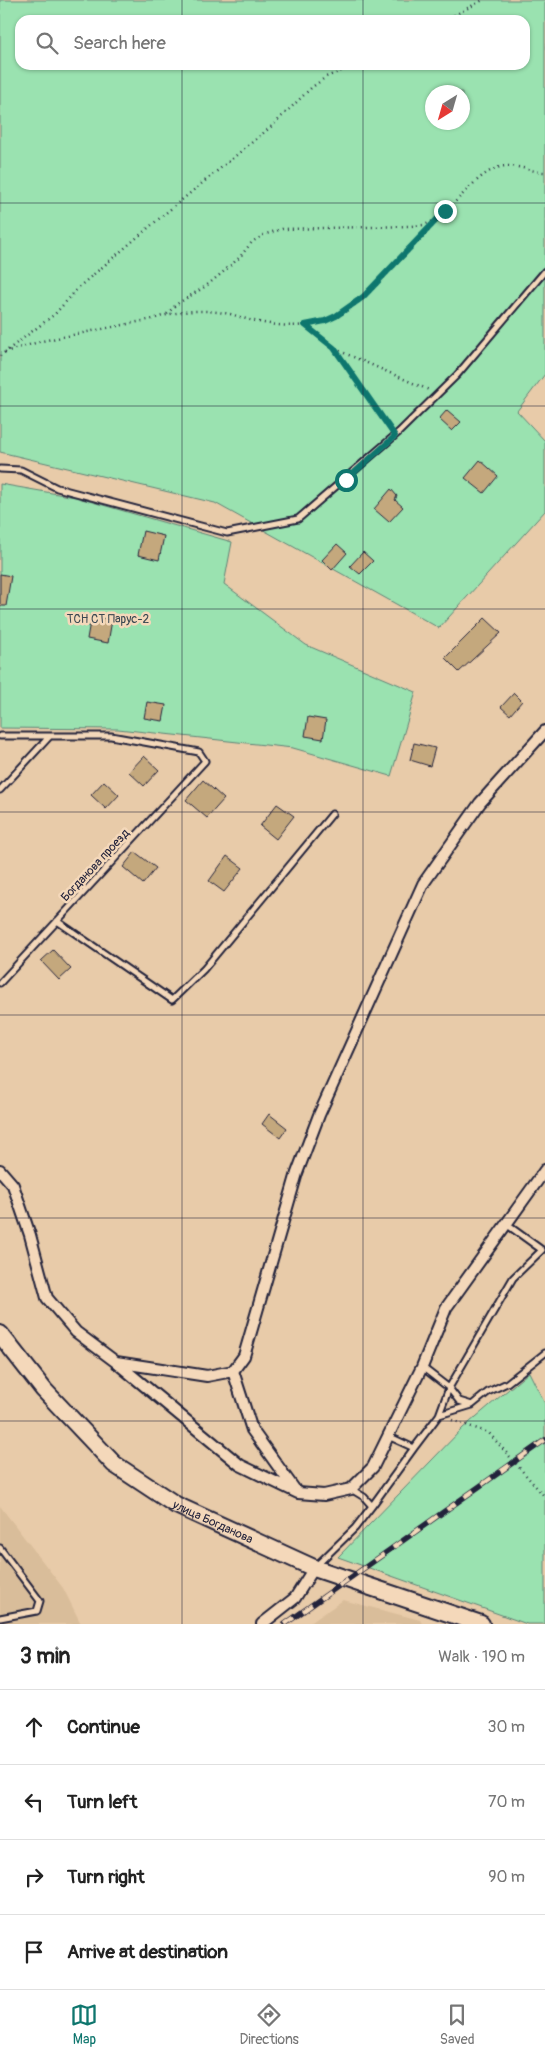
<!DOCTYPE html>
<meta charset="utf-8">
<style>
body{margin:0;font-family:Pangolin,sans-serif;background:#f2f2f2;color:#222}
.compass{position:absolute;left:425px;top:85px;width:45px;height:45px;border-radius:50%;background:#fff;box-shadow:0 1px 4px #0004;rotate:217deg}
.stop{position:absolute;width:15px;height:15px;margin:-11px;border:4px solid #0f766e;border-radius:50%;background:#fff}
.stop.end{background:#0f766e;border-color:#fff;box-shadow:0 1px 5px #0008}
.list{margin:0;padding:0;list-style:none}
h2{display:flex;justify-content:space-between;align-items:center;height:65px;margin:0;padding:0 20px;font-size:21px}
h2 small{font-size:16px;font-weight:400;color:#767676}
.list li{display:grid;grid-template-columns:32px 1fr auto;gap:15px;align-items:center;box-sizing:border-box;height:75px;padding:0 20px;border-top:1px solid #e0e0e0}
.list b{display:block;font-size:19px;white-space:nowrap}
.list em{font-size:16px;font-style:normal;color:#767676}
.icon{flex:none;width:28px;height:28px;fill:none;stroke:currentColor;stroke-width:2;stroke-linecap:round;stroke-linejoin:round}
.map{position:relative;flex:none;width:545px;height:1624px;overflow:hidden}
.search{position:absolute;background:#fff;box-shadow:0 1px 4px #0004;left:15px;right:15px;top:15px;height:55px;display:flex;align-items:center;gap:12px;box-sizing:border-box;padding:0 18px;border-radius:15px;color:#767676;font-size:19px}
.sheet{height:365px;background:#fff}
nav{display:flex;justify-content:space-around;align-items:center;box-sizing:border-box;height:70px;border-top:1px solid #e0e0e0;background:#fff;font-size:14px;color:#767676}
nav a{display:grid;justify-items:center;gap:2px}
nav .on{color:#0f766e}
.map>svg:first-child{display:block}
.built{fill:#d9bd9a}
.green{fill:#9ae2b0;stroke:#5e8276;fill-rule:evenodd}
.building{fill:#c4a87d;stroke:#22223b}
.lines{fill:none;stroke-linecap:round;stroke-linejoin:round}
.service-casing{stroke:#22223b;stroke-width:9}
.minor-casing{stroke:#22223b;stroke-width:14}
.primary-casing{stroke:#22223b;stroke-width:20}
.path{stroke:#22223b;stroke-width:2.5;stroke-dasharray:1 4;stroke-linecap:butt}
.service{stroke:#f4d8ba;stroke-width:5}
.minor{stroke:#f4d8ba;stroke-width:10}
.primary{stroke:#f4d8ba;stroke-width:16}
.rail-casing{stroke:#22223b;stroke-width:5.5}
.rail{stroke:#f4d8ba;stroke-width:4;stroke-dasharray:11;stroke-linecap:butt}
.route{stroke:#0f766e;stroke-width:6}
.grid{fill:none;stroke:#22223b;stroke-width:1;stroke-opacity:0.55}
.labels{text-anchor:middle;stroke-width:5;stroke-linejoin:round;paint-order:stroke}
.park-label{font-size:12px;fill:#3a4852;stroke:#f4d8ba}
.street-label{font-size:12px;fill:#22223b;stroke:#f4d8ba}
</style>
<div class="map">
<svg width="545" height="1624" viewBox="0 0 545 1624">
<rect width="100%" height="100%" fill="#e8cba9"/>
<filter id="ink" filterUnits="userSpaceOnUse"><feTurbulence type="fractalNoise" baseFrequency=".02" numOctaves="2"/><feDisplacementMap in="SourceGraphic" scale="10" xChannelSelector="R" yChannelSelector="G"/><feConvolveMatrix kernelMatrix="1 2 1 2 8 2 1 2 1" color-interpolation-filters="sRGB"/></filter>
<g filter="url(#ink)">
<path class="built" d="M0,1506l63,82 18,36h-81z
M343,1600l77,20 2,4h-113z"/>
<path class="green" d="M0,0h545v374l-28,37 28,30v70l-106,117 -224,-125 -215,-51zM20,20h505v45h-505zM432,92h30v30h-30z
M0,484l75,13 157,45 -8,42 82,61 110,47 -25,84 -98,-28 -175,-19 -118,-1z
M529,1372l16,32v220h-18l-189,-67 125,-129z"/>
<path class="building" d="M447,410l14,12 -9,9 -13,-12z
M480,460l18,16 -14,17 -19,-15z
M391,489l6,7 -2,4 8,7 -14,15 -15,-13z
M143,531l21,5 -5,24 -21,-5z
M337,544l10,9 -15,17 -10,-10z
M363,552l10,9 -13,13 -10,-8z
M0,574l11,2 -5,30h-6z
M91,616l21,4 -4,23 -21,-4z
M485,618l16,15 -42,39 -14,-14z
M514,693l8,8 -12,14 -9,-8z
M147,702l19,3 -3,16 -19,-3z
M308,717l18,3 -3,19 -18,-3z
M414,743l21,5 -5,18 -20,-6z
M144,756l15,14 -15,16 -15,-14z
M203,780l21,19 -17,19 -21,-18z
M104,781l15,14 -13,14 -15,-14z
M277,804l17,12 -18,23 -16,-13z
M135,852l21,16 -13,16 -20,-17z
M227,856l16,12 -19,24 -15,-11z
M53,950l18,19 -12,11 -18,-19z
M269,1114l18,14 -7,10 -18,-14z"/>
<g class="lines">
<g class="service-casing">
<path id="service" d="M0,469l21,1 36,18 170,45 71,-14 101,-87 58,-57 88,-104
M0,736h50
M0,790l50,-54h61l88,16 6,9 -205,222
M57,921l115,79 32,-31 128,-155
M422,1367l27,21 10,13 13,4
M439,1415l33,-10 16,-13 19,-9 38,-30
M388,1436l26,12 25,-33 10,-27 64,-110 29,-28 -36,-26
M372,1506l42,-58
M0,1548l40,53 -3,10 -37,7
M316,1566l39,-38 17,-22 -8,-9 -13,-8"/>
</g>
<g class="minor-casing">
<path id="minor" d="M0,1170l13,15 17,50 17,63 29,34 40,30 91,14 26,-5 11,-15 53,-183 22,-58 104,-231 57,-81 65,-72
M117,1363l123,102 58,28 26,2 27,-6 22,-22 49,-100 24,-59 99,-138
M233,1371l19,59 43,60
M262,1624l33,-26 19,-30"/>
</g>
<g class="primary-casing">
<g id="primary">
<path id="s1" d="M0,1334l44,56 70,74 62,41 138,63 167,56"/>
</g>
</g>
<path class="path" d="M445,20l38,-20
M167,314l10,-10 29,-18 16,-13 17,-15 13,-16 11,-7 19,-6 129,-3 13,-1 12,-5
M305,325l29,23 57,82
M335,349l94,41
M5,352l37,-11 111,-22c22,-8 49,-10 71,-6 10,1 20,6 30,8 26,6 57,8 81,-4 22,-11 39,-30 55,-47 23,-24 45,-48 68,-71 12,-12 26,-28 42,-32 15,-4 30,5 45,5
M0,356l55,-42 25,-28 87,-74 105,-86 39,-38 15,-11 30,-12
M452,1420l37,13 56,64"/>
<use href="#service" class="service"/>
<use href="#minor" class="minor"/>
<use href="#primary" class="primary"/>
<g class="rail-casing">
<path id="rail" d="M285,1624l260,-184"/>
</g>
<use href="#rail" class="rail"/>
</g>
</g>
<g class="lines" filter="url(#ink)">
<path class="route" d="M346,480l49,-44 -61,-88 -29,-23 20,-4 11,-5 27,-19 82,-86"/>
</g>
<path class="grid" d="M182,0v20M363,0v20M182,65v1559M363,65v1559M0,203h545M0,406h545M0,609h545M0,812h545M0,1015h545M0,1218h545M0,1421h545"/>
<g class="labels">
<g class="park-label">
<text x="108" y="623">ТСН СТ Парус-2</text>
</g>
<g class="street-label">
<text transform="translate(95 865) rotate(-47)" y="4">Богданова проезд</text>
<text dy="4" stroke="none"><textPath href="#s1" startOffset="288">улица Богданова</textPath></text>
</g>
</g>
</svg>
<svg class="compass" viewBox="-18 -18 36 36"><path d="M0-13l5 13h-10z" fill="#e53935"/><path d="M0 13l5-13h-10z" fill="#767676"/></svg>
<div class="stop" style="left:346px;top:480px"></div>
<div class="stop end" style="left:445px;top:211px"></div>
<div class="search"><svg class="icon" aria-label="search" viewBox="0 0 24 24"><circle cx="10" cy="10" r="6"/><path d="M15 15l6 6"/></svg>Search here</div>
</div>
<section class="sheet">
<h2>3 min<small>Walk · 190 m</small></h2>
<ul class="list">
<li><svg class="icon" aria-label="ahead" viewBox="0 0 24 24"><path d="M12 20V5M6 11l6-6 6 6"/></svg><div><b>Continue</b></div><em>30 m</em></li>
<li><svg class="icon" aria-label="left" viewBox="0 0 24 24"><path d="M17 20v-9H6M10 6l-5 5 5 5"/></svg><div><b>Turn left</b></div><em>70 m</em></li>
<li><svg class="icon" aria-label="right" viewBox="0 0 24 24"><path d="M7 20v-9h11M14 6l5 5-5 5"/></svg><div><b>Turn right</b></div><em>90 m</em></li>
<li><svg class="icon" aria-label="arrive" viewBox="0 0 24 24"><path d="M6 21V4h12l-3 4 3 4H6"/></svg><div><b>Arrive at destination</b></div></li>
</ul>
</section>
<nav>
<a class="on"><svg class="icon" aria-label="map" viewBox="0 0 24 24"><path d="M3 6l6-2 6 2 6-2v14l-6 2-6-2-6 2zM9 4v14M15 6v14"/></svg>Map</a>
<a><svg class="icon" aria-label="directions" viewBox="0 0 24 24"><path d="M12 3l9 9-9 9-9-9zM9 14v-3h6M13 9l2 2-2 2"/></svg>Directions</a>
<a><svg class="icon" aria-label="saved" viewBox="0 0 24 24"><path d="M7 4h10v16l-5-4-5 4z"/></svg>Saved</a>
</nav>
